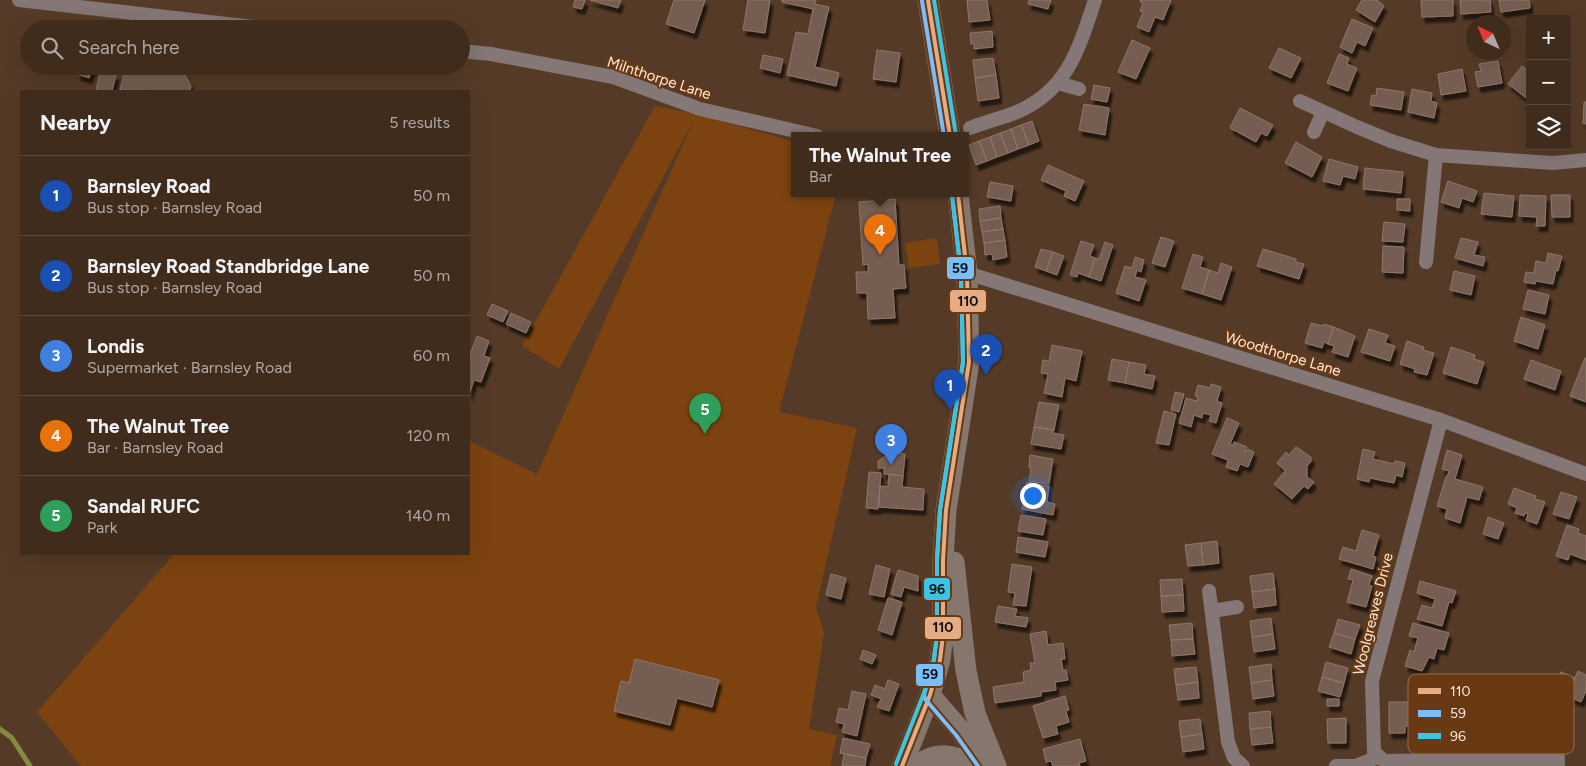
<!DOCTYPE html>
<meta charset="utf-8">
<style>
body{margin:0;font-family:Figtree,sans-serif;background:#473426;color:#f1f3f6}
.controls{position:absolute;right:15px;top:15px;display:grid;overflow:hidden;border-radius:0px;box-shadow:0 5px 20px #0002}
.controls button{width:45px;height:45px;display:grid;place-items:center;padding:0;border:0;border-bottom:1px solid #59483b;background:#402c1d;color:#f1f3f6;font:25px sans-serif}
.compass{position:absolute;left:1466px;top:15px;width:45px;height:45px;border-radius:50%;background:#402c1d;box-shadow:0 5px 20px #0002;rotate:316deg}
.you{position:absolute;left:1032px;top:495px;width:18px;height:18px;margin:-12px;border:4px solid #fff;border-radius:50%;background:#1a73e8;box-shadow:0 0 0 8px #1a73e833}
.badge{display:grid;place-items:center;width:32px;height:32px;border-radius:50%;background:#d6ab8b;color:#fff;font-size:16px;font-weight:700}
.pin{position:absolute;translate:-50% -41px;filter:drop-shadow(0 1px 2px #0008)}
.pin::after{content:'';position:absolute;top:26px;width:18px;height:15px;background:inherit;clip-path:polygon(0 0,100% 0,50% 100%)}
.popup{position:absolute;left:791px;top:132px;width:178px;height:65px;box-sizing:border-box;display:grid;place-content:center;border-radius:0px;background:#402c1d;filter:drop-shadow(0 1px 4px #0005);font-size:16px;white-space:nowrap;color:#aea7a4}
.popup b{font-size:19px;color:#f1f3f6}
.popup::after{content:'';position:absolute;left:50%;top:100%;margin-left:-10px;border:10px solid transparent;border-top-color:#402c1d}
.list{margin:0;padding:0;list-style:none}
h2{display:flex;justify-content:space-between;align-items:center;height:65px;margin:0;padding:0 20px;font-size:21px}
h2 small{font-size:16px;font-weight:400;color:#aea7a4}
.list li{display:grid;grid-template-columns:32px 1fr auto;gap:15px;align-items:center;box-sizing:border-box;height:80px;padding:0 20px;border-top:1px solid #59483b}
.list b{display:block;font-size:19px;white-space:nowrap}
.list p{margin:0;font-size:16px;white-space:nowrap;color:#aea7a4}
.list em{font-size:16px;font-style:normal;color:#aea7a4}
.icon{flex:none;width:28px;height:28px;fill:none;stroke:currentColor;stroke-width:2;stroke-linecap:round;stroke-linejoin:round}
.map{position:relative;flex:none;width:1586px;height:766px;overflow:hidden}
.search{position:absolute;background:#402c1d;box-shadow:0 5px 20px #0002;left:20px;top:20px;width:450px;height:55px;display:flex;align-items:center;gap:12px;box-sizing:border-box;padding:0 18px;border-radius:28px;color:#aea7a4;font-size:19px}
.panel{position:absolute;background:#402c1d;box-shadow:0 5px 20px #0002;left:20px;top:90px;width:450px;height:465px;border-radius:0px}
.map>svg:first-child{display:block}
.green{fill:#7c4310}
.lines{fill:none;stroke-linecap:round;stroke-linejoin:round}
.stream{stroke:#838b3c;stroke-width:5}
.building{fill:#745d51;stroke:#8f766a;filter:url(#shadow)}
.minor{stroke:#847776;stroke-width:14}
.primary{stroke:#85766e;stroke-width:21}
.bus-1-casing{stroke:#693913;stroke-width:8}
.bus-2-casing{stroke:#693913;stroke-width:8}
.bus-3-casing{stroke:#693913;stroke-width:8}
.bus-1{stroke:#e5ac83;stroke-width:4}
.bus-2{stroke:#7abffc;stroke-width:4}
.bus-3{stroke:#3ac5e4;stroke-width:4}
.labels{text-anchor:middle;stroke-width:4;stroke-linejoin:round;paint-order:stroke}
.street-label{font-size:15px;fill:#fbe9dd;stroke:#693913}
.key{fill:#693913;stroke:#956e50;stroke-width:1}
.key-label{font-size:14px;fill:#fbe9dd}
.line-badge{stroke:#693913;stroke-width:2}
.pale-badge-label{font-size:14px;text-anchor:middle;font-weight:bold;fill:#111}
</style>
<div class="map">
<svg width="1586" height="766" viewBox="0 0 1586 766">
<defs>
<filter id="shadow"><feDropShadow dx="3" dy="5.5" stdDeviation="1" flood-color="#0009"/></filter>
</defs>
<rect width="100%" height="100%" fill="#553b27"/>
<path class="green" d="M655,106l42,8 98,28v52h41l-57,218 78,16 -41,179 8,26 -15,96 28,6 -7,31h-749l-44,-54 137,-158h295v-113l68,33 156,-352 -134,247 -37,-23z
M937,238l3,26 -31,4 -4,-25z"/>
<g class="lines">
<path class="stream" d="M0,729l12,9 18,28"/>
</g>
<path class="building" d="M575,0h10l-3,9 -9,-2z
M590,0h31l-3,8z
M674,0h31l-11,33 -28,-9z
M748,0h22l-5,33 -22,-3z
M782,0h34l-1,4 14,3 -14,60 24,6 -3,13 -49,-11 9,-43 12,2 5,-25 -31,-7z
M967,0h20l3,20 -21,2z
M1029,0h22l-3,9 -20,-5z
M1141,0h30l-8,20 -8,-3 -6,15 -12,-5 6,-15 -3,-1 3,-8 -3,-1z
M1362,0h15l7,6 -9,16 -19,-12z
M1421,0h32v16l-31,1z
M1460,0h30l1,12 -30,2z
M1499,0h30l1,8 -29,4z
M1352,19l21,9 -8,18 -8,-4 -5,11 -12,-6z
M992,31l1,16 -19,2v-5h-3l-1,-11z
M1132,40l18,8 -14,31 -18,-7z
M1279,48l22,10 -10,20 -22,-10z
M877,50l23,3 -4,29 -23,-3z
M1339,54l10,4 -2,6 10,4 -9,23 -21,-8z
M763,55l20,4 -3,14 -20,-5z
M993,58l3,17 -21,3 -2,-18z
M1498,61l4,22 -24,4 -3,-15 6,-1 -2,-7z
M80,66h19l-1,5 -6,-2 -3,9 -12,-4z
M126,66h31l26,5 8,15 -1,5 -70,-1z
M1522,66l8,6v29l-22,-17z
M1462,69l4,22 -25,4 -3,-21z
M100,71l16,4 -4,16h-16z
M996,75l3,23 -21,3 -3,-23z
M1094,85l16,3 -3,14 -16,-3z
M1377,88l27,4 -3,18 -31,-5 2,-10 4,1z
M1412,89l20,4 -1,8 6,2 -3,15 -26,-6z
M1584,102h2v22l-3,-1z
M1084,104l25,4 -4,27 -26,-5z
M1240,108l33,17 -6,11 -6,-3 -5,9 -26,-14z
M1032,121l7,20 -10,4 -8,-20z
M1021,125l8,20 -11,4 -7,-20z
M1011,129l7,20 -10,4 -8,-20z
M1000,133l8,20 -11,4 -7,-20z
M990,137l7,20 -10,4 -8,-20z
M979,141l8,20 -11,4 -7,-20z
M1296,142l26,15 -10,20 -27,-14z
M1329,159l29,8 -3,12 -12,-3 -3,9 -17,-4z
M1048,165l36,16 -9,20 -11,-5 2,-5 -25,-11z
M1365,168l38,4 -2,21 -38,-4z
M1448,181l29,10 -4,11 -11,-4 -3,10 -18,-6z
M990,182l23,4 -2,15 -24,-4z
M1484,193l30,3 -2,21 -31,-3z
M1520,195l26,1 -1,30h-9l1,-9 -18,-1z
M1551,195h19v22h-18z
M895,199l4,66h5l2,23 -13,1 2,29 -27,1 -1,-26h-10l-1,-21h12v-8l-5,1 -4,-63z
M1397,199h13v12l-13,-1z
M1000,206l1,12 -21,3 -1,-12z
M1001,218l2,11 -21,3 -2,-11z
M1384,222l21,2 -2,18 -21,-1z
M1003,229l2,11 -21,3 -2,-11z
M1161,237l13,4 -9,26 -13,-4z
M1461,238l17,4 -4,13 11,2 -2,9 -28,-8z
M1005,240l2,17 -14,3 -1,-6 -7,1 -1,-12z
M1081,241l13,4 -4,11 5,2 -6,19 -11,-4 -1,4 -7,-2z
M1105,242l8,3 -12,36 -12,-4 6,-19 4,1z
M1383,246l21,1 -1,26 -21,-1z
M1041,249l12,3 -7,19 -11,-4z
M1263,249l33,10v3l8,2 -5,15 -42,-13z
M1053,252l11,4 -7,19 -11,-4z
M1548,253l14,3 -4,15 -2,-1 -3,14 -17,-3 -1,3 -11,-2 2,-10 8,1 2,-12 10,2z
M1193,254l10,3 -3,10 9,3 -7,24 -20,-6z
M1135,257l9,3 -3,12 -4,-2 -2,7 11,3 -7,21 -23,-8 9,-27 7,2z
M1221,263l11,4 -11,33 -19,-6 7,-24 9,3z
M1454,271l21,5 -4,19 -21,-5z
M1528,290l21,5 -4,19 -22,-5z
M492,304l16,7 -5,11 -16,-7z
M511,313l20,9 -5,11 -20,-9z
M1521,317l24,8 -7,24 -24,-8z
M1311,323l12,3 1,-2 10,3 -6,17 -4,-2 -2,6 -17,-5z
M1334,327l21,9 -7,21 -16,-5 2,-6 -6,-2z
M1369,329l19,6 -3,8 10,3 -5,15 -29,-9z
M477,336l12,5 -5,15 6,2 -9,24 -7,-2 -5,15v-38z
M1407,341l17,6 -1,3 11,3 -7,22 -13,-3 1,-3 -15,-5z
M1052,345l30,6 -6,30 -11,-3 -3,19 -18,-4 4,-19 -7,-1 2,-13 6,1z
M1451,347l24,8 -1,4 10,3 -7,22 -34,-11z
M1585,358h1v44l-16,-6z
M1112,359l17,3 -4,21 -17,-3z
M1531,360l30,11 -6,19 -31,-11z
M1129,362l17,3 -2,9 11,2 -3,13 -27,-6z
M1211,384l10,3 -4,14 5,2 -6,20 -7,-2 2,-6 -8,-2 -1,5 -8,-3 -3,12 -12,-4 7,-25 11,3 1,-4 -3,-1 3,-11 12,3z
M1175,392l9,2 -5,18 -8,-2z
M1039,402l20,3 -5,25 -20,-3z
M1164,411l12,3 -7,31 -13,-2z
M1227,418l12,5 -9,21 3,1 1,-3 13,5 -2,4 1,1 2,-3 6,3 -6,15 -8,-3 -3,7 -11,-4 2,-7 -16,-6z
M1034,427l20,3 -1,3 11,2 -3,14 -30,-5z
M1296,447l15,10v5l-4,4v11l7,5 -6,7 -4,-3 -12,13 -18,-15 11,-13 -8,-8 9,-11 3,3z
M1363,449l12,3 -2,7 21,5 1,-3 10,2 -3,14 -6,-2 -2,8 -24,-5 -1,4 -12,-3z
M1447,450l15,5 -7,24 28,8 -4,13 -12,-3 -7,26 -15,-5 2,-9 -10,-3 9,-29h1l2,-6 -7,-2z
M891,452l14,2 -2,22 -19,-2v-6h-6v-7z
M1030,455l23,4 -4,25 -20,-3 2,-13h-2z
M869,472l12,1 -3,36 -12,-1z
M889,474l14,2 -1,11 22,2 -1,21 -44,-3 1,-21 8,1z
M1027,482l22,4 -2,16 8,2 -2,11 -31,-6 2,-10 4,1 1,-8h-4z
M1514,488l22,8 -1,3 10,3 -8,22 -11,-4 2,-6 -3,-1 -1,3 -9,-3 2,-5 -9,-4z
M1561,492l16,5 -8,22 -16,-5z
M1021,515l25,4 -3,16 -25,-4z
M1488,517l16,6 -6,16 -15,-5z
M1567,525l12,4 -1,4 8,3v24l-16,-6 -2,6 -12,-4z
M1362,530l17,5 -6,21 3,1 -3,12 -34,-10 4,-12 13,4z
M1018,537l30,5 -3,15 -29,-5z
M1217,541l2,22 -16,2 -2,-22z
M1201,543l2,22 -15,1 -3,-21z
M1012,564l20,3 -6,39 -13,-1 2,-12 -7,-1z
M876,565l14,4 -6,28 -15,-3z
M1351,569l21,7 -3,9 3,1 -6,21 -19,-5 6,-22 -5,-1z
M898,570l20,6v15l-14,-4 -3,10 -10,-3z
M1273,573l2,16 -23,3 -2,-16z
M831,574l15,4 -5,21 -15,-4z
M1182,579l1,16 -22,1 -1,-16z
M1420,581l36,10 -4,12 -3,-1 -7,24 -25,-7 5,-14 10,3 3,-9 -18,-6z
M1275,589l1,16 -22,3 -2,-16z
M1183,595l1,16 -22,1 -1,-16z
M888,598l14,4 -10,33 -14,-5z
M998,606l19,3 -2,7 13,2 -2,9 -31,-5z
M1271,618l2,16 -21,3 -2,-16z
M1338,619l22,6 -5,14 -21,-6z
M1192,623l1,16 -22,1 -2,-15z
M1413,623l36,10 -5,17 -7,-2 -3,11 -5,-2 -7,14 -17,-5 5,-16 4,2 4,-14 -9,-2z
M1046,631l2,14 15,-2 2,16h-4l2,11h3l2,10 -13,2 1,8 -15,2v4l-46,7 -2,-16 31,-5 -1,-10 8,-2 -1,-7h5l-5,-29z
M1334,633l21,6 -4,15 -22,-7z
M1273,634l2,15 -21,3 -2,-15z
M1193,639l2,15 -23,2 -1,-16z
M863,650l13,5 -4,9 -12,-5z
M635,659l84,21 -7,27 -35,-9 -7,27 -56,-14 7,-30 8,2z
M1326,662l22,6 -4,15 -22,-6z
M1271,664l1,16 -21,3 -2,-16z
M1196,667l2,15 -22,3 -2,-16z
M1578,671l8,4v16l-5,11 -14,-6z
M1561,672l14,6 -8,18 -14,-6z
M1322,677l22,6 -4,14 -22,-6z
M1538,678l2,5 6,-2 3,13 -9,2 3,10 -16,4 -7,-28z
M888,680l11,4 -10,27 -12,-4 4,-8 -10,-4 4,-10 10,4z
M1272,680l2,16 -21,3 -2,-16z
M1198,682l1,16 -21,2 -2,-15z
M1520,682l7,28 -21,4 -6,-28z
M852,691l14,3 -9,42 -15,-4 2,-8 -8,-2 3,-14 9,2z
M1065,696l4,14 -3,1 3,11 -13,4 2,8 -15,4 -10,-32z
M1327,699h12v7h-12z
M1389,702h52v17h-13v7h-23v7h-16z
M1497,704v17h-12v4l-24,1v8h-15v-29z
M1270,711l1,16 -21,2 -1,-16z
M1346,718v25h-18l-1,-24z
M1200,719l2,15 -21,3 -2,-16z
M1271,727l2,16 -21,2 -2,-16z
M1202,734l2,15 -21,3 -2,-15z
M843,738l27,6 -4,14 -26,-5z
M1080,739l6,22 -7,2 1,3h-27l-2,-5 -5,1 -3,-13z
M844,754l22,4 -1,8h-23z"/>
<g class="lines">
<path class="minor" d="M19,0l252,29
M461,51l30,3 122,23 87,32 117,27
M1058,83l21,6
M1300,101l57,26 34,14 45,14 117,8 33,-3
M970,128c15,-6 32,-10 47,-16 51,-22 62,-64 78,-112
M1314,132l9,-20
M1426,262l10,-107
M967,273l474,147 145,54
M1441,420l-69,261 2,71 10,9 160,-2 7,2 5,5
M1209,591l19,151 6,16 9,8
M1212,611l25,-4
M1557,722l1,44
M1336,766h20l22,-9"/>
<path class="primary" d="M928,0l22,136
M954,562l12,109 9,42 21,53
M930,695l31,36 25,35
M902,766l28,-71 10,-35 3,-25v-75l3,-50 23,-148 -2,-89 -9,-79
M917,766c19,-16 38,-11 58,0"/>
<g class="bus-1-casing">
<path id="bus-1" d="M928,0l22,136
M902,766l28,-71 10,-35 3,-25v-75l3,-50 23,-148 -2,-89 -9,-79"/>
</g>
<g class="bus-2-casing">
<path id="bus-2" d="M922,1l22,135
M952,195l9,78 2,89 -23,148 -3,50v75l-3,24 -10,36 1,4 31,36 22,31"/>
</g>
<g class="bus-3-casing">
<path id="bus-3" d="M934,0l22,135
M896,764l28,-71 10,-34 3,-24v-75l3,-50 23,-148 -2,-89 -9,-78"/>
</g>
<use href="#bus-1" class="bus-1"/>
<use href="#bus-2" class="bus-2"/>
<use href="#bus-3" class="bus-3"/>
</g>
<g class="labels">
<g class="street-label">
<text transform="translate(659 78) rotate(18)" y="5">Milnthorpe Lane</text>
<text transform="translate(1283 354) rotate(17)" y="5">Woodthorpe Lane</text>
<text transform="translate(1373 614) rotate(-76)" y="5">Woolgreaves Drive</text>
</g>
</g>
<rect x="1408" y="674" width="166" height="80" rx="8" class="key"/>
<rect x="1418" y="688" width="23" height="6" fill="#e5ac83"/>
<rect x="1418" y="710" width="23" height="7" fill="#7abffc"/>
<rect x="1418" y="733" width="23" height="6" fill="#3ac5e4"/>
<g class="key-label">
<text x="1450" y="696">110</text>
<text x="1450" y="718">59</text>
<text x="1450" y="741">96</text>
</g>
<g class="line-badge">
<rect x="946" y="256" width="29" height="24" rx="5" fill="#7abffc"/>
<rect x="949" y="289" width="38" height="24" rx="5" fill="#e5ac83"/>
<rect x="923" y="577" width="28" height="24" rx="5" fill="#3ac5e4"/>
<rect x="924" y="616" width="38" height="24" rx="5" fill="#e5ac83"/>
<rect x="915" y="663" width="29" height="24" rx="5" fill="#7abffc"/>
</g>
<g class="pale-badge-label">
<text x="960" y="273">59</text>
<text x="968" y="306">110</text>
<text x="937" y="594">96</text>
<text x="943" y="632">110</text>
<text x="930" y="679">59</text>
</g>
</svg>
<div class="controls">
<button>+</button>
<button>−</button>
<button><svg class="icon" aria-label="layers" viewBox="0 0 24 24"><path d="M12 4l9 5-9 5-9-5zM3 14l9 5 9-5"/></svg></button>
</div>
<svg class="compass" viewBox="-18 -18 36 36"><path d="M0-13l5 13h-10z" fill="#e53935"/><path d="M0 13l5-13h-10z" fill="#aea7a4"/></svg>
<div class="you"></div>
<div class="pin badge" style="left:950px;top:410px;background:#1a4fb4">1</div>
<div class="pin badge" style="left:986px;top:375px;background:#1a4fb4">2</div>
<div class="pin badge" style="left:891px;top:465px;background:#3f7fe0">3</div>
<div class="pin badge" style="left:880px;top:255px;background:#e8710a">4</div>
<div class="popup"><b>The Walnut Tree</b>Bar</div>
<div class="pin badge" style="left:705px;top:434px;background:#2e9e5b">5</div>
<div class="search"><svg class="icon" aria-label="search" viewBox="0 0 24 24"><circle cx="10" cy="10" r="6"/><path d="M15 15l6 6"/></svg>Search here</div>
<section class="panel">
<h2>Nearby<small>5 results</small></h2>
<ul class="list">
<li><span class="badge" style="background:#1a4fb4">1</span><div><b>Barnsley Road</b><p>Bus stop · Barnsley Road</p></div><em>50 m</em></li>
<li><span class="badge" style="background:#1a4fb4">2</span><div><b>Barnsley Road Standbridge Lane</b><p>Bus stop · Barnsley Road</p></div><em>50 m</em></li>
<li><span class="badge" style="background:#3f7fe0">3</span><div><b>Londis</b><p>Supermarket · Barnsley Road</p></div><em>60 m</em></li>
<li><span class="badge" style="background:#e8710a">4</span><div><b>The Walnut Tree</b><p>Bar · Barnsley Road</p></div><em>120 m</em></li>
<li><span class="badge" style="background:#2e9e5b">5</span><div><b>Sandal RUFC</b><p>Park</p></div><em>140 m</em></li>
</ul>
</section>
</div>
